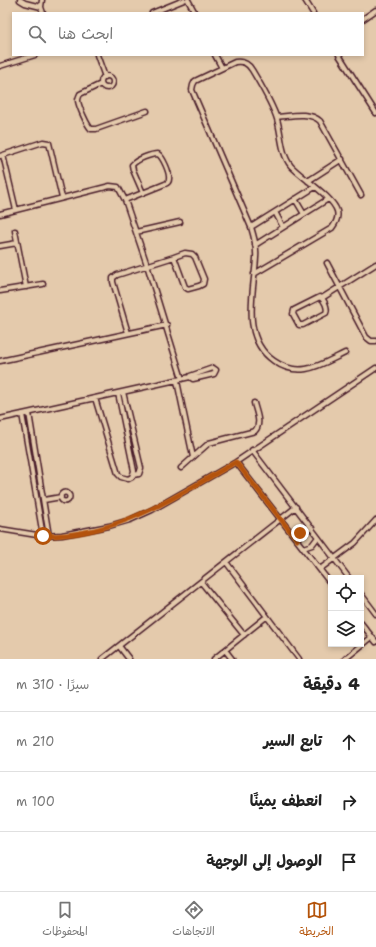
<!DOCTYPE html>
<html lang="ar">
<meta charset="utf-8">
<style>
body{margin:0;font-family:"Shantell Sans","Playpen Sans Arabic",sans-serif;background:#f2f2f2;color:#222;direction:rtl}
.controls{position:absolute;right:12px;bottom:12px;display:grid;overflow:hidden;border-radius:0px;box-shadow:0 2px 6px #0003}
.controls button{width:36px;height:36px;display:grid;place-items:center;padding:0;border:0;border-bottom:1px solid #e0e0e0;background:#fff;color:#222;font:20px sans-serif}
.stop{position:absolute;width:12px;height:12px;margin:-9px;border:3px solid #b45309;border-radius:50%;background:#fff}
.stop.end{background:#b45309;border-color:#fff;box-shadow:0 1px 4px #0008}
.list{margin:0;padding:0;list-style:none}
h2{display:flex;justify-content:space-between;align-items:center;height:52px;margin:0;padding:0 16px;font-size:17px}
h2 small{font-size:13px;font-weight:400;color:#767676}
.list li{display:grid;grid-template-columns:26px 1fr auto;gap:12px;align-items:center;box-sizing:border-box;height:60px;padding:0 16px;border-top:1px solid #e0e0e0}
.list b{display:block;font-size:15px;white-space:nowrap}
.list em{font-size:13px;font-style:normal;color:#767676}
.icon{flex:none;width:22px;height:22px;fill:none;stroke:currentColor;stroke-width:2;stroke-linecap:round;stroke-linejoin:round}
.map{position:relative;flex:none;width:376px;height:659px;overflow:hidden;direction:ltr}
.search{position:absolute;background:#fff;box-shadow:0 2px 6px #0003;left:12px;right:12px;top:12px;height:44px;display:flex;align-items:center;gap:10px;box-sizing:border-box;padding:0 14px;border-radius:0px;color:#767676;font-size:15px}
.sheet{height:232px;background:#fff}
nav{display:flex;justify-content:space-around;align-items:center;box-sizing:border-box;height:56px;border-top:1px solid #e0e0e0;background:#fff;font-size:11px;color:#767676}
nav a{display:grid;justify-items:center;gap:2px}
nav .on{color:#b45309}
.map>svg:first-child{display:block}
.lines{fill:none;stroke-linecap:round;stroke-linejoin:round}
.lane-casing{stroke:#4a1f2b;stroke-width:7}
.lane{stroke:#e4caac;stroke-width:4}
.route{stroke:#b45309;stroke-width:5}
</style>
<div class="map">
<svg width="376" height="659" viewBox="0 0 376 659">
<rect width="100%" height="100%" fill="#e4caac"/>
<filter id="ink" filterUnits="userSpaceOnUse"><feTurbulence type="fractalNoise" baseFrequency=".025" numOctaves="2"/><feDisplacementMap in="SourceGraphic" scale="8" xChannelSelector="R" yChannelSelector="G"/><feConvolveMatrix kernelMatrix="1 2 1 2 8 2 1 2 1" color-interpolation-filters="sRGB"/></filter>
<g filter="url(#ink)">
<g class="lines">
<g class="lane-casing">
<path id="lane" d="M20,0l5,3 16,4
M42,0l-1,7 2,6
M188,0l7,13
M305,0l8,13
M152,13l32,-13
M363,19l13,-9
M97,55l8,22
M215,55l7,13
M339,55l37,58
M0,66l35,-11
M101 82a6 6 0 1 1 12 0a6 6 0 1 1-12 0Z
M101,84l-21,10c-1,3 -2,3 -2,7 1,6 9,24 13,28h5l51,-18
M277,117c13,-1 32,-6 43,4l41,74
M3,155l13,55
M0,156l43,-14 6,1 13,55
M308,181l34,-22
M295,199l9,15
M125,200l40,-16c3,-1 4,-2 4,-5 1,-6 -6,-22 -11,-25 -7,0 -21,5 -26,11l1,5 10,23
M275,212l8,15
M0,214l110,-28 8,1 7,13 22,65 35,114
M251,227l64,-40
M15,231l11,56
M136,232l44,-10
M255,245l73,-46
M0,246l17,-3
M185,253l7,1 3,3 9,22 -1,5 -4,2 -11,3 -3,-2 -11,-30z
M327,263l39,74 5,4h5
M254,274l78,-46c4,-5 7,-10 5,-17 -4,-14 -35,-33 -46,-45 -11,-13 -9,-34 -15,-50 -6,-16 -15,-31 -24,-46 -4,-7 -9,-9 -17,-8l-40,19 -2,4 -1,5 59,137c3,10 6,20 5,31 -2,33 -16,80 18,103 26,18 46,4 71,-8
M0,291l43,-7
M320,297c5,3 8,12 6,16l-23,12h-4l-6,-11 1,-4z
M322,298l54,-34
M128,333l-15,-51v-4l4,-3 57,-18
M0,361l167,-36
M213,368l3,2 -2,4 -21,5 -3,-2v-1z
M177,381l16,76
M123,392l18,76 -2,6 -6,1
M95,398l23,76 3,3 7,2 4,-2 2,-6 -16,-78
M29,413l20,123
M22,414l21,122
M0,419l190,-42
M252,450l97,128
M236,462l95,122
M181,468l28,-25 46,-12c7,-8 1,-19 -1,-28
M60.5 497a4.5 4.5 0 1 1 9 0a4.5 4.5 0 1 1-9 0Z
M44,500l17,-3
M0,529l43,7 19,-1 47,-9 21,-6 22,-10 84,-48 140,-94
M297,540l5,-9 10,-3
M303,548l9,-3 6,-8
M226,562l73,97
M320,569l35,-26 21,-23
M201,582l43,53
M361,594l15,20
M361,623l15,19
M119,646l10,13
M225,650l7,9
M102,659l194,-152
M214,659l52,-42
M345,659l27,-22"/>
</g>
<use href="#lane" class="lane"/>
</g>
</g>
<g class="lines" filter="url(#ink)">
<path class="route" d="M43,536c74,1 131,-39 193,-74l61,78 3,-7"/>
</g>
</svg>
<div class="controls">
<button><svg class="icon" aria-label="locate" viewBox="0 0 24 24"><circle cx="12" cy="12" r="6"/><path d="M12 2v4M12 18v4M2 12h4M18 12h4"/></svg></button>
<button><svg class="icon" aria-label="layers" viewBox="0 0 24 24"><path d="M12 4l9 5-9 5-9-5zM3 14l9 5 9-5"/></svg></button>
</div>
<div class="stop" style="left:43px;top:536px"></div>
<div class="stop end" style="left:300px;top:533px"></div>
<div class="search"><svg class="icon" aria-label="search" viewBox="0 0 24 24"><circle cx="10" cy="10" r="6"/><path d="M15 15l6 6"/></svg>ابحث هنا</div>
</div>
<section class="sheet">
<h2>4 دقيقة<small>سيرًا · 310 m</small></h2>
<ul class="list">
<li><svg class="icon" aria-label="ahead" viewBox="0 0 24 24"><path d="M12 20V5M6 11l6-6 6 6"/></svg><div><b>تابع السير</b></div><em>210 m</em></li>
<li><svg class="icon" aria-label="right" viewBox="0 0 24 24"><path d="M7 20v-9h11M14 6l5 5-5 5"/></svg><div><b>انعطف يمينًا</b></div><em>100 m</em></li>
<li><svg class="icon" aria-label="arrive" viewBox="0 0 24 24"><path d="M6 21V4h12l-3 4 3 4H6"/></svg><div><b>الوصول إلى الوجهة</b></div></li>
</ul>
</section>
<nav>
<a class="on"><svg class="icon" aria-label="map" viewBox="0 0 24 24"><path d="M3 6l6-2 6 2 6-2v14l-6 2-6-2-6 2zM9 4v14M15 6v14"/></svg>الخريطة</a>
<a><svg class="icon" aria-label="directions" viewBox="0 0 24 24"><path d="M12 3l9 9-9 9-9-9zM9 14v-3h6M13 9l2 2-2 2"/></svg>الاتجاهات</a>
<a><svg class="icon" aria-label="saved" viewBox="0 0 24 24"><path d="M7 4h10v16l-5-4-5 4z"/></svg>المحفوظات</a>
</nav>
